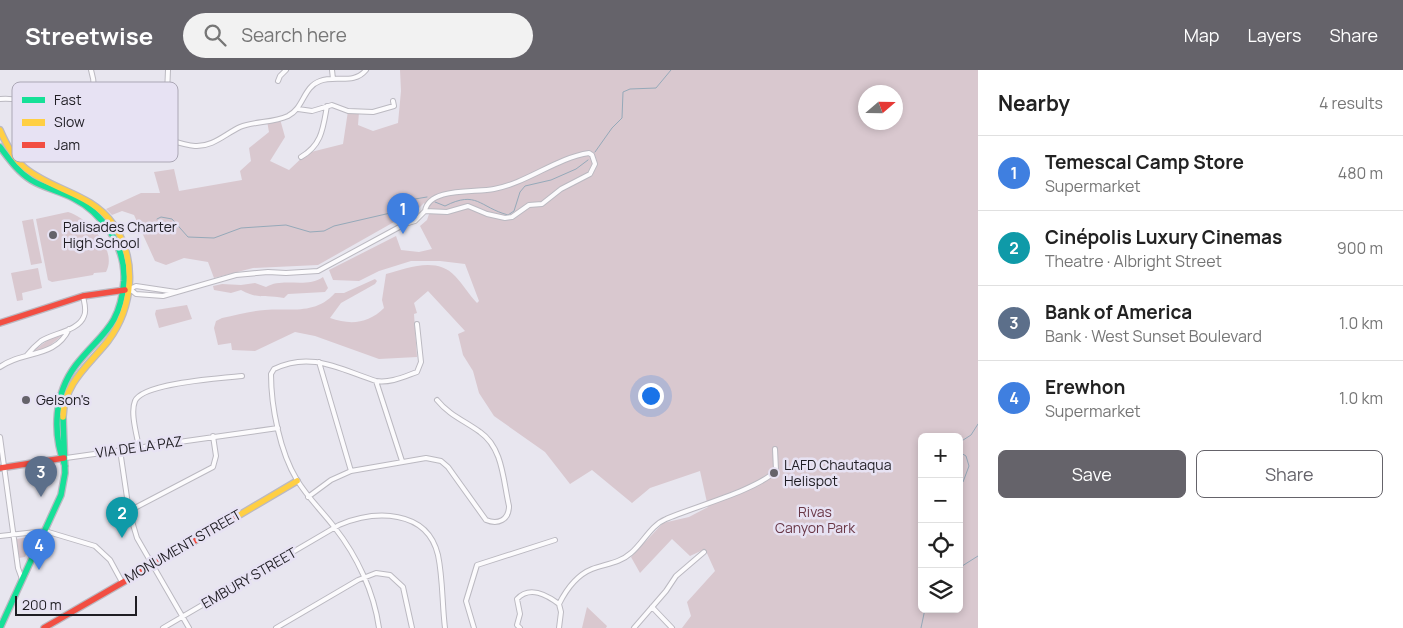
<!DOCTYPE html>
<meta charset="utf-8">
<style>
body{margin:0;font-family:Manrope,sans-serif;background:#f2f2f2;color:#222}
.controls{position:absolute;right:15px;bottom:15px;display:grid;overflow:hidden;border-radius:8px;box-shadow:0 2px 8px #0003}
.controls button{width:45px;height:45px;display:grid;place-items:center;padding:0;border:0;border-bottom:1px solid #e0e0e0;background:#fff;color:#222;font:25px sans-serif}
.compass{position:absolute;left:858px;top:15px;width:45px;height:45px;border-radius:50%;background:#fff;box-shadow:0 2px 8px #0003;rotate:70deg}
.scale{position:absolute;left:15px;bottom:12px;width:122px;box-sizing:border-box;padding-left:5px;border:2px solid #1f1d23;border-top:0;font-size:14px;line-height:18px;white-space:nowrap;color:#1f1d23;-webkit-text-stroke:4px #e7e2f3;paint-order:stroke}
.you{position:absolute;left:650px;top:325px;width:18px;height:18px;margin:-12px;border:4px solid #fff;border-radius:50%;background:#1a73e8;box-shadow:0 0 0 8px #1a73e833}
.badge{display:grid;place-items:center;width:32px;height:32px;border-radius:50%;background:#65636a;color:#fff;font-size:16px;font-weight:700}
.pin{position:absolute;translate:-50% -41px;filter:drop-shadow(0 1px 2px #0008)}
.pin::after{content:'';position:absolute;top:26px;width:18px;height:15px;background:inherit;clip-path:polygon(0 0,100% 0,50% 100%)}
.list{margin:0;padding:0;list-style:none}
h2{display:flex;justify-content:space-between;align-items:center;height:65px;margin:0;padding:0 20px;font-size:21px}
h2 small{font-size:16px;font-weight:400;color:#767676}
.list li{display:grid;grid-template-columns:32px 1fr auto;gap:15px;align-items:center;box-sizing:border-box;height:75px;padding:0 20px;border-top:1px solid #e0e0e0}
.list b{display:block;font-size:19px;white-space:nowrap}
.list p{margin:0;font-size:16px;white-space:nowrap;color:#767676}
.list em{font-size:16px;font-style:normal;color:#767676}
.actions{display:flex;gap:10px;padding:15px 20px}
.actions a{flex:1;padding:11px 0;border:1px solid #65636a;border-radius:8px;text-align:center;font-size:18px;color:#65636a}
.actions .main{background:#65636a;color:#fff}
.icon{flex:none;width:28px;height:28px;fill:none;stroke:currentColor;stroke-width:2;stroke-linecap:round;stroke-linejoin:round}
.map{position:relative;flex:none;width:978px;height:558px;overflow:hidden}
header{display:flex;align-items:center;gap:30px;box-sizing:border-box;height:70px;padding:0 25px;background:#65636a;color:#fff}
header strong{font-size:24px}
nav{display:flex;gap:28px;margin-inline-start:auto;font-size:18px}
.search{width:350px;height:45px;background:#f2f2f2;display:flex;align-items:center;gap:12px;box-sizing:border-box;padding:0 18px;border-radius:28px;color:#767676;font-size:19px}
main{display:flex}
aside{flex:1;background:#fff}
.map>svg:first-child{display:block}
.green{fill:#d9c8cf;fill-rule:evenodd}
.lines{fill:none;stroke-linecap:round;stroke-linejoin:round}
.stream{stroke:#95a9b9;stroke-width:1}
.street-casing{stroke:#bbb9c1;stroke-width:6}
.fast-casing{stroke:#bbb9c1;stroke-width:8}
.slow-casing{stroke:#bbb9c1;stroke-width:8}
.jam-casing{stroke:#bbb9c1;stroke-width:8}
.street{stroke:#fcfbfd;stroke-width:4}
.fast{stroke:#16e098;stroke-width:5.5}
.slow{stroke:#ffcf43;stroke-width:5.5}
.jam{stroke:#f24e42;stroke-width:5.5}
.poi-dot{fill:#65636a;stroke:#e7e2f3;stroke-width:2}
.labels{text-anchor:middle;stroke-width:5;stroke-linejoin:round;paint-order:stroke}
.poi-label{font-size:14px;fill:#1f1d23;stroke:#e7e2f3;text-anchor:start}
.street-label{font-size:14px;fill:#1f1d23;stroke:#e7e2f3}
.park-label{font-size:14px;fill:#693746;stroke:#e7e2f3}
.key{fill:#e7e2f3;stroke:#aba7b5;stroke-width:1}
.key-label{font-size:14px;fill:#1f1d23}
</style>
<header>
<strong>Streetwise</strong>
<div class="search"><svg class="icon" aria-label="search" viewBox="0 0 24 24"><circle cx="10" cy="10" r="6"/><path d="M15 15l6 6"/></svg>Search here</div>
<nav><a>Map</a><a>Layers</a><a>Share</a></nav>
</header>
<main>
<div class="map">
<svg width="978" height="558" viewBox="0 0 978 558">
<rect width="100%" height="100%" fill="#e8e6ef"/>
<path class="green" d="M400,0h578v558h-296l9,-12 -4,-14 28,-31 -10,-22 -15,7 -18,-17 -32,34 -9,-16 32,-34 26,-6 19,-10 -8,-36 -50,17 -18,15 -40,-33 -22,14 -25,-32 -51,-36 -15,-23 -6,-22 -10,-16 -5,-21 7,-3 -37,-40 -14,12 3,10 -3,1 3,43 -38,2 -64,-23 -20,-4 -40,19 -23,-1 -1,-7 -13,2 -4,-17 2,-7 6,-3c14,-3 29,-7 43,-8 27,-2 50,5 70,-17h9l31,-14 2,2 -2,3 -34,19 -11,15c20,7 38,6 54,-10l-2,-8 4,-26c21,-6 51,-18 69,2 8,8 14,19 22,27l2,-2 -14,-37 -25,-3h-29l-32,10 -20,10 -26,-1 -4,-10 67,-34 5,14 18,2 13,-3 -12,-23 7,-6 3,-9 -6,-8 -13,13 -17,6 -76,43 -65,3 -39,10 -6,-16 -24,-4 -18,7 -11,-4 -21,-46 -12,-4 -10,4 -6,-6 35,-16h19l-6,-21 20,-3 5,22 63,-11 -2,-9 11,-10 -2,-13 20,-16 -2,-11 13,-2 5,18 -15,24 19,9 18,-17 36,-9 5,-33 11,1 -1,13 15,6 25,-8 3,-32zM866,22h30v30h-30zM922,367h37v172h-37z
M68,142c21,6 50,38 38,60l-12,1 -1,2 -41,7 -4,-2 -12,-61z
M33,149l9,44 -11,2 -9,-44z
M38,198l4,20 -20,5 1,7 -6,1 -6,-28z
M323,207l5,11 -3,4 -37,2 -4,4c-19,-4 -25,2 -43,-8l-10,3 -17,-3 -1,-4 9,-2 19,1 14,-2 11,4c18,-10 40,2 57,-10z
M187,235l5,14 -33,9 -4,-14 1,-4z
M65,263l-18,15 -15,4 20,-15z
M29,467l3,4 -7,16 -6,1 -3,-19z
M587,537l20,19 -1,2h-24z"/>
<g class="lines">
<path class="stream" d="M595,82l17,-24 10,-10 1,-26 7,-3 26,-1 15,-18
M435,132l10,4c32,-16 34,1 63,9l6,-4 6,-19 5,-6 26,-6 25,-11 12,-9
M157,149l4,-2 11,2 16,18 26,1 27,-10 45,-3 24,7 14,-1 10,-5 65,-15 16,-12 12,-2
M959,414l4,-2 6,-16 -3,-10 -5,-3 -1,-11 11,-7 7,-11
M959,428v3
M959,498l19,-12
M921,558l4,-19"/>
<g class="street-casing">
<path id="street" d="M332,0l1,9
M278,11l2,-5 6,-6
M0,29c44,-4 44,37 76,44 19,4 40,-7 60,-9 20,-1 39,10 59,12 18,1 30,-12 45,-19 15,-6 33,-4 48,-11 16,-8 15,-29 32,-35 16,-6 34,4 46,-11
M298,39l14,2 20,-6 16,6 25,1 21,-6 -1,-5
M148,65l19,-41 1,-24
M73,72c14,-24 27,-44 18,-72
M589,83l3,2 3,9 -5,10 -29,15 -19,15 -13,1 -17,12 -7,1 -18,-4 -19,-8 -21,6 -22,-1c4,-24 50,-18 69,-22 33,-6 62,-31 95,-36z
M301,87c21,-12 22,-29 26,-51
M176,222l-40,-6 -6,3 6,5 27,2 73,-21 32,-3 18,1 32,-2 87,-47 10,-3 10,-10
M27,285c4,-5 9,-10 14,-14 12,-8 38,-10 43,-25 3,-6 0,-14 -1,-20
M319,292l32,109
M0,297c23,-17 55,-8 69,-38
M376,311l26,80
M0,367l18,131 4,11
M139,378c-2,-13 -9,-35 -4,-47 7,-18 86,-23 107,-25
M120,380l9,61 8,27 52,90
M66,388l212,-30
M308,427l23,-17 20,-9 75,-13 15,3 7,6 38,53c12,5 23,0 23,-14 -6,-26 -6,-58 -29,-74 -15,-11 -31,-17 -43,-32
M129,441l84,-44 3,-11 -3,-20
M0,466l45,-5 50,15 15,14 12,22
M652,537l20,21
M163,558l176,-103c36,-15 88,-16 99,30 5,24 4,49 7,73
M276,558l82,-48 18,-7 14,2 13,12 9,41
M379,558c-5,-36 -22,-72 -44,-100 -12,-16 -27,-30 -38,-48 -17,-28 -26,-73 -26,-106l3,-5c37,-18 65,0 102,12 15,2 27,-4 41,-9l4,-10 -4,-38
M474,558l-8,-27 11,-36 78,-25
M520,558l-3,-3 3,-11 -3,-15c13,-14 30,-4 42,5
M559,558l2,-16 -2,-8c7,-14 18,-29 33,-35 13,-5 28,-6 39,-16 12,-10 20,-28 35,-34 24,-11 95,-30 110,-49l-1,-21
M634,558l32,-37 10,-15 28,-24"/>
</g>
<g class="fast-casing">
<path id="fast" d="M0,77c9,12 18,25 31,33 13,8 29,11 42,18 30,15 53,49 51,83 -4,47 -23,52 -48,84 -22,29 -24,68 -11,101
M0,558l61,-133 4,-22 -2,-56"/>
</g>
<g class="slow-casing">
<path id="slow" d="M0,60c6,14 13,28 25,38 28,23 66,25 88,56 25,36 20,83 -5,117 -20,25 -44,42 -45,76
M236,447l61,-36"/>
</g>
<g class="jam-casing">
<path id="jam" d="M0,253l83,-27 42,-6
M0,398l64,-10
M44,558l192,-111"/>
</g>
<use href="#street" class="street"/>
<use href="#fast" class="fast"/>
<use href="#slow" class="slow"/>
<use href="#jam" class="jam"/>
</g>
<g class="poi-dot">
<circle cx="53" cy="165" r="5"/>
<circle cx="26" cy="330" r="5"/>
<circle cx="774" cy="403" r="5"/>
</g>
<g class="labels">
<g class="poi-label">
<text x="63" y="162">Palisades Charter<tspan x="63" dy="16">High School</tspan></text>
<text x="36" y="335">Gelson's</text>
<text x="784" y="400">LAFD Chautaqua<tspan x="784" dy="16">Helispot</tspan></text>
</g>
<g class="street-label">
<text transform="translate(139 377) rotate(-8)" y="5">VIA DE LA PAZ</text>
<text transform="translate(183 476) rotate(-30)" y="5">MONUMENT STREET</text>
<text transform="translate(249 508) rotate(-30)" y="5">EMBURY STREET</text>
</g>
<g class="park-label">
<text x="815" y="447">Rivas<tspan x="815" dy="16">Canyon Park</tspan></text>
</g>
</g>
<rect x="12" y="12" width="166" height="80" rx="8" class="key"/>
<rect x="22" y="27" width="23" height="6" fill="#16e098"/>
<rect x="22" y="49" width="23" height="7" fill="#ffcf43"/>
<rect x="22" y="72" width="23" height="6" fill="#f24e42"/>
<g class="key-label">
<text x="54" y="35">Fast</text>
<text x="54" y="57">Slow</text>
<text x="54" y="80">Jam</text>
</g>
</svg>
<div class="controls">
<button>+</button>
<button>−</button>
<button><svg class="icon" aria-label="locate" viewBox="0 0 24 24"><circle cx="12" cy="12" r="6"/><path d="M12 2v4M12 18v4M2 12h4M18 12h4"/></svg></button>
<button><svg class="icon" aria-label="layers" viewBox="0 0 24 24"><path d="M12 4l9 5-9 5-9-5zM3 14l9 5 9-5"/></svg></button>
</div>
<svg class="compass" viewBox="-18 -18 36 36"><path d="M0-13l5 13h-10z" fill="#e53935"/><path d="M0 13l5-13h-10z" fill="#767676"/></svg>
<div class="scale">200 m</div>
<div class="you"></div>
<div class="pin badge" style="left:403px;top:164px;background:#3f7fe0">1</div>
<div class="pin badge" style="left:122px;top:468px;background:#0f9aa8">2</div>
<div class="pin badge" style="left:41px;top:427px;background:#5c6f8a">3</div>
<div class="pin badge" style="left:39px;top:500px;background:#3f7fe0">4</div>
</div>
<aside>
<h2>Nearby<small>4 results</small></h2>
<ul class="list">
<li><span class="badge" style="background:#3f7fe0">1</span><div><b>Temescal Camp Store</b><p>Supermarket</p></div><em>480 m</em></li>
<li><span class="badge" style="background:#0f9aa8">2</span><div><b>Cinépolis Luxury Cinemas</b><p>Theatre · Albright Street</p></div><em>900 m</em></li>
<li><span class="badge" style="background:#5c6f8a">3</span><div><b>Bank of America</b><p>Bank · West Sunset Boulevard</p></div><em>1.0 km</em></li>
<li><span class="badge" style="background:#3f7fe0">4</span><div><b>Erewhon</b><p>Supermarket</p></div><em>1.0 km</em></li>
</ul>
<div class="actions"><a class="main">Save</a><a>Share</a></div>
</aside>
</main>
